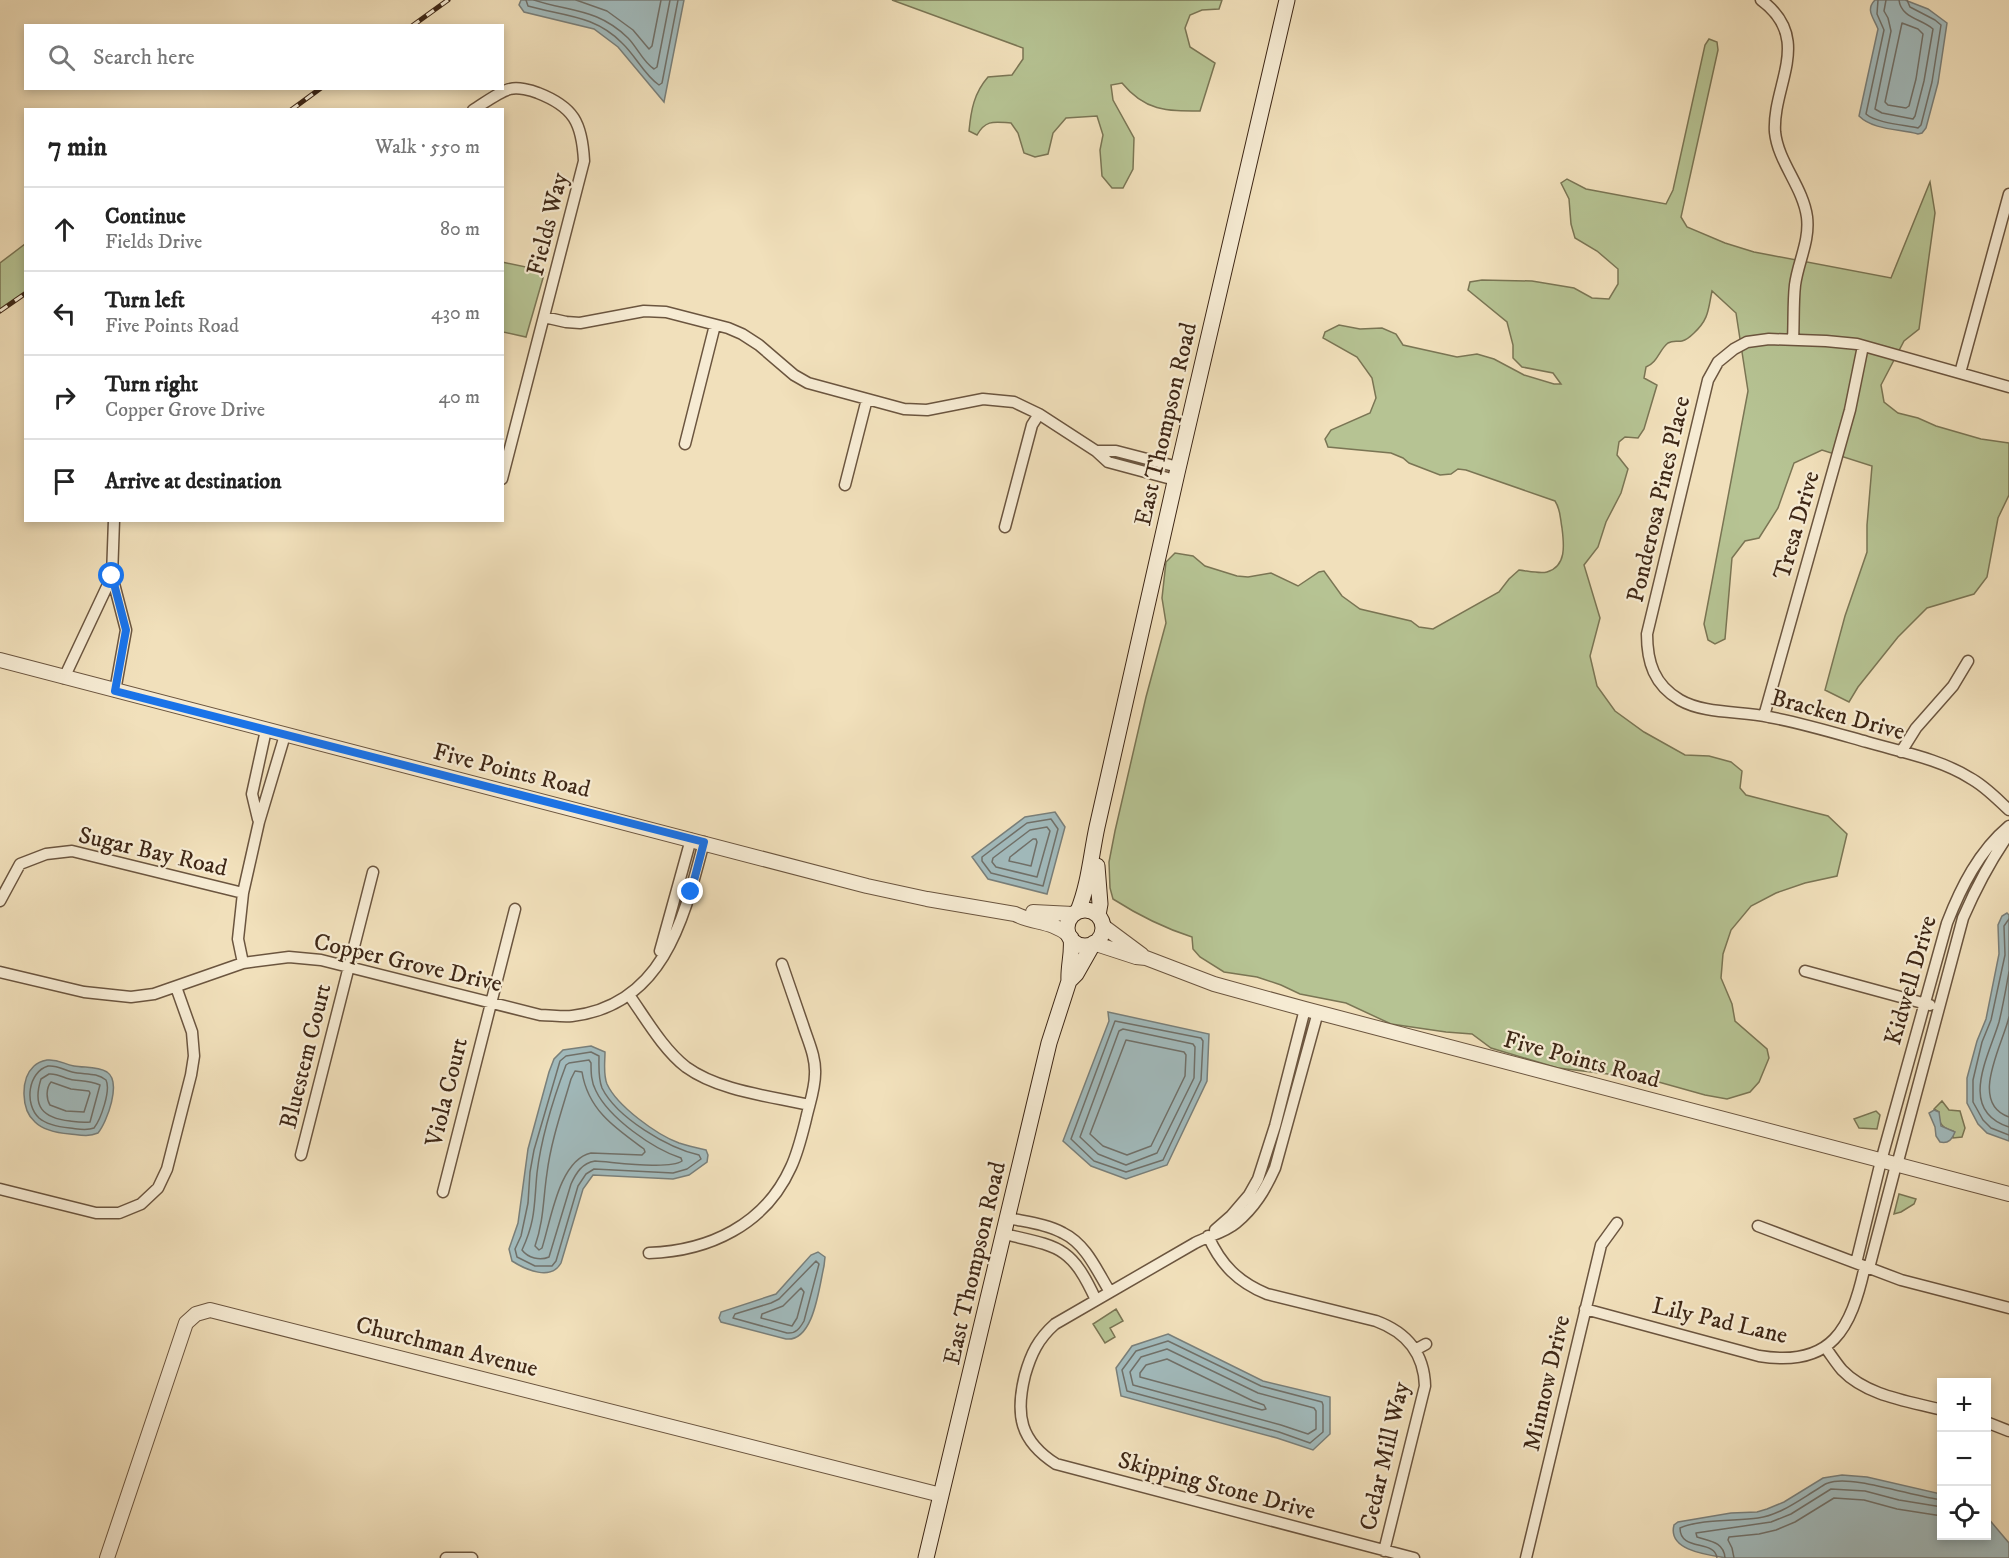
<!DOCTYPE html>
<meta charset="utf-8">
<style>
body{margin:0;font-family:"IM FELL DW Pica",serif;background:#f6f6f6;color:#222}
.controls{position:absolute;right:18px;bottom:18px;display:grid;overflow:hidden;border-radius:0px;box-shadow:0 3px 9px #0003}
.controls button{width:54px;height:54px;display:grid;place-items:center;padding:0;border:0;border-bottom:2px solid #e0e0e0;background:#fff;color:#222;font:30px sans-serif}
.stop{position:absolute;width:18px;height:18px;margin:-14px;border:4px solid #1a73e8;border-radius:50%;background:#fff}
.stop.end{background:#1a73e8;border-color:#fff;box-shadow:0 2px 6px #0008}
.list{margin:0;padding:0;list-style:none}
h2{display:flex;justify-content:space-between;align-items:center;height:78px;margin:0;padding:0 24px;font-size:26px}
h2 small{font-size:20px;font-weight:400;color:#767676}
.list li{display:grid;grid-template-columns:39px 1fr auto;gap:18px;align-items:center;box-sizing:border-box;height:84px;padding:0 24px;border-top:2px solid #e0e0e0}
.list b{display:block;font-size:22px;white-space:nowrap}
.list p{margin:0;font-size:20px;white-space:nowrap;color:#767676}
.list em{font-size:20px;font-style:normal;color:#767676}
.icon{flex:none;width:33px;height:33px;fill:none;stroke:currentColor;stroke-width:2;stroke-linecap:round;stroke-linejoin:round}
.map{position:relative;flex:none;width:2009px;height:1558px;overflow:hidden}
.search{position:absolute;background:#fff;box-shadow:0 3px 9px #0003;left:24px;top:24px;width:480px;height:66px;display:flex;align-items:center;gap:15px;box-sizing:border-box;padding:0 21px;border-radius:0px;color:#767676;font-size:22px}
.panel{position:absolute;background:#fff;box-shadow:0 3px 9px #0003;left:24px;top:108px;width:480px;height:414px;border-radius:0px}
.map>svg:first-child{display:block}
.green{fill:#b6c393;stroke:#7a7554;stroke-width:1.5}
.water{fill:#a1babc;stroke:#797f7a;stroke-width:1.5}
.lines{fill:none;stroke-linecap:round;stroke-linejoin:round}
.shore{stroke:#707069;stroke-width:1.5}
.minor-casing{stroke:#6b553f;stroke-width:13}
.tertiary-casing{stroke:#6b553f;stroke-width:16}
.secondary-casing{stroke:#3e2716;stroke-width:17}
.minor{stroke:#f6ebd3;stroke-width:10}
.tertiary{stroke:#f6ebd3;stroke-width:14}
.secondary{stroke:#f6ebd3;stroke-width:15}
.rail-casing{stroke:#3e2716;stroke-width:5}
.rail{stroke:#f6ebd3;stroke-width:3;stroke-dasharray:9;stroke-linecap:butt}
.route{stroke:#1a73e8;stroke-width:8}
.labels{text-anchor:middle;stroke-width:4.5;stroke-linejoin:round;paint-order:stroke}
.street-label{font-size:24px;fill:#3e2716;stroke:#f6ebd3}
</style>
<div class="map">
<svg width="2009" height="1558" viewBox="0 0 2009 1558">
<rect width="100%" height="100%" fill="#f1e0bb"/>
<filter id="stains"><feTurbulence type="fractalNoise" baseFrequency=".00333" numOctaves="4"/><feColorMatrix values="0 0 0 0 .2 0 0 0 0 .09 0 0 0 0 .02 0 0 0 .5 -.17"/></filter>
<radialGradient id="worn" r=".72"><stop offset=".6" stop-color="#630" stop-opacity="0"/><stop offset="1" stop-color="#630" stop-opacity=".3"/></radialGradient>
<path class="green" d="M892,0h330l-3,9 -17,1 -12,5 -5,13 5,19 25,16 -15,48c-34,0 -55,0 -78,-28l-11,2 2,15 21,38 -1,31 -10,19h-11l-10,-12 -2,-26 3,-15 -6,-19 -31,2 -13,15 -5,21 -13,3 -11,-4 -6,-20 -7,-10c-16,-1 -25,-4 -34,12l-8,-4c2,-21 5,-38 19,-54l24,-2 11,-16v-11z
M1709,39l8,3 1,8 -37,167 6,10 38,16 29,9 137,26 39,-96 5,31 -16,116 -15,12 -23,44 3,17 14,11 20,5 18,8 45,13 28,4v52l-11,23 -11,59 -13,17 -47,14 -29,29 -40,50 -9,15 -24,-12 20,-74 22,-64v-27l5,-59 -50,-16 -28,13 -16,45 -19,30 -14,3 -13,17 -7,81 -10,5 -7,-4 -4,-16 44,-233 -12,-78 -24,-22c-4,19 -3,28 -18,42 -3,3 -8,7 -12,8 -4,1 -9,-1 -14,2 -9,7 -10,19 -22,24l-2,11 13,7 -13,44 -6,9 -13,-1 -6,5 -2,13 11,14 -7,24 -15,29 -8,25 -14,18 16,53 -10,38 7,30 18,25 29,21 41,23 24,1 22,6 11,9 -2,17 6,7 82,21 19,18 -10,42 -32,7 -29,10 -25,13 -20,24 -8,24 -2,24 11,26 3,17 32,28 2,9 -10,24 -9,10 -23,7 -22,-4 -75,-21h-22l-50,-6 -67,-20 -19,-14 -26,-2 -55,-8 -45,-21 -46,-9 -19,-9 -24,-8 -33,-5 -24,-15 -7,-8 -1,-12c-28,-9 -54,-22 -79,-38l-3,-11 -1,-26 6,-31 31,-134 20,-74 -4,-25 4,-36 9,-9 18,3 12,10 32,10 11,1 23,-4 27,13 21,-14 5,-1 18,25 18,13 51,12 8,6 14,2 66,-37 10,-13 10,-9c9,1 21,4 28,2 20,-6 17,-28 15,-44 -2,-10 -1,-18 -7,-27l-89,-31 -8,-1 -7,5 -11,1 -31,-12 -6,-5 -12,-5 -63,-6 -3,-8 6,-9 39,-17 6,-15 -4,-20 -15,-21 -34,-19 2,-6 14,-7 21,4 22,-1 14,6 7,11 54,12 20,-3 17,5 30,16 30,9h7l-8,-11 -31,-6 -9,-9v-13l-6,-23 -39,-32 2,-8 12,-2 50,1 42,7 18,10 17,1 9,-15v-15l-21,-18 -22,-13 -4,-14 -2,-25 -8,-16 6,-4 19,10 80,15 7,-14 32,-145z
M25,244v49l-25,18v-48z
M502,262l43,9 -19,66 -23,-5z
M1942,1101l7,9 11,1 5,17 -3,9 -9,1v-7c-10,-3 -15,-7 -14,-19l-5,-3z
M1876,1111l4,4 -3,14 -18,-1 -5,-9z
M1899,1194l17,5 -2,5 -13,8 -7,2z
M1116,1309l7,12 -13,7 5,9 -10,6 -12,-19z"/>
<path class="water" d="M521,0h163l-20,102 -46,-55 -24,-18 -70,-17 -5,-7z
M1875,0h30l23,9 19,14 -9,60 -12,45 -4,5 -4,1c-19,-5 -45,-4 -59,-18l19,-87c-4,-11 -13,-19 -3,-29z
M1055,812l10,15 -18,67 -59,-15 -16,-22 53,-40z
M2007,913l2,2v226l-22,-8 -9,-9 -11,-21v-25l10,-37 9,-22 13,-65 -1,-29 4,-9z
M1108,1012l101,22 -2,47 -40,84 -41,14 -35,-13 -28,-25 46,-120z
M591,1046l14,6c0,10 -2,22 2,32 10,22 50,51 72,59 9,3 18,5 27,7l2,5 -1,7 -18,13 -16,4 -80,-4 -10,14 -22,74c-10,18 -35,7 -49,-2l-3,-12 9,-26 10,-74 21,-77 5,-13 9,-9z
M47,1060c12,-1 16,4 27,6 11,2 23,0 33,6 15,10 0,50 -9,61 -10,4 -18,2 -28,1 -12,-1 -26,-3 -35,-12 -14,-12 -15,-43 -1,-56 3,-3 8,-5 13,-6z
M1934,1110l5,2 2,14 14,6c-3,7 -6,12 -15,10l-4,-6 -1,-9 -6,-14z
M818,1252l7,5 -1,9c-5,21 -10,76 -38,73l-65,-17 -2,-4 2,-6 55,-18 35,-39z
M1168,1334l95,47 67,16v37l-17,16 -36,-12 -156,-42 -5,-28 16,-22z
M1842,1475l25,2 74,17 1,42h44l1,-19 22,26v15h-282c-18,-3 -60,-7 -53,-33l4,-3 53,-9 26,-1 10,-3 17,-7 39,-24z"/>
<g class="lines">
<path class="shore" d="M526,0l2,6c35,10 67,9 94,37 14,13 22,32 37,42l3,-2 16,-83
M534,0c36,12 63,8 94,38 9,9 15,24 26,31l3,-2 13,-67
M576,0l31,11 26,19 16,19 3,-3 9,-46
M1878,0l-1,14 7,16 -18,84c10,9 38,11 52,14l3,-3 11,-43 9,-57 -6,-5 -25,-13 -3,-7
M1886,0l-2,11 4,7 3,13 -16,78 7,4 31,6 2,-3 9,-35 9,-52c-11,-10 -32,-11 -34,-29
M1902,23l16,6 5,5 -7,45 -7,27 -3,2 -18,-3 -3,-3z
M1051,819l7,10 -15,57 -52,-13 -9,-12v-4l45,-34z
M1047,827l3,4 -13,46 -41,-10 -4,-5 1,-4 37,-28z
M1033,839h3l1,3 -6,24 -22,-5 1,-4z
M2009,919l-5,7 1,29 -14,65 -9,22 -9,38v22l10,18 8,8 18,7
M2009,972c-3,16 -6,34 -10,50 -10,34 -42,88 10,105
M2009,1017c-6,27 -41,86 0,100
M1115,1021l86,17 2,3 -2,39 -38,80 -37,12 -32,-11 -23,-22z
M1123,1029l70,15 2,3 -1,31 -37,75 -31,12 -28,-11 -18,-17 39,-106z
M1126,1040l58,12 2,3 -1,21 -34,70 -24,9 -24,-9 -13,-12z
M591,1052l8,4c0,10 -1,22 3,32 15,30 66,60 97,67l2,4 -14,10 -14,4 -79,-4 -8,5 -8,12 -22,75 -4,5h-17l-18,-9 -2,-8 6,-13 7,-33 2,-31 4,-22 26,-89 6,-5z
M589,1060l2,3c0,9 0,19 5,28 13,27 57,58 85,67l1,3c-13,9 -68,1 -87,0 -13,2 -19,12 -24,23l-22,73c-9,4 -21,1 -27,-7 14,-30 12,-46 15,-77 4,-34 17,-76 29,-108l3,-2z
M48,1066c10,-1 15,4 24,6 12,3 24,0 34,8 5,10 -5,39 -12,48 -8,3 -15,1 -24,0 -10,-1 -23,-3 -31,-10 -15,-14 -11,-46 9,-52z
M575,1071l7,1c6,38 33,56 62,77l1,3 -3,3 -51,-2c-32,7 -40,67 -49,95l-3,2 -4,-4c9,-26 8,-47 12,-73 4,-32 15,-63 24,-94z
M49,1074c9,-1 16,5 25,6 9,1 17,1 26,5l-10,37c-7,1 -13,0 -20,-1 -27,-3 -38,-14 -29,-42z
M51,1082l20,7 18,2 1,2 -6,19 -18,-1 -16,-6c-4,-6 -4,-17 1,-23z
M816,1261l3,3 -15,57c-4,7 -8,13 -17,12l-54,-15 2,-4 36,-11 8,-4z
M801,1288l3,4 -7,26 -5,8 -31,-8 1,-4 21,-8z
M1168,1341l93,45 61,16 1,3v27l-13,11 -31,-11 -152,-41 -5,-21 14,-19z
M1167,1349l91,44 56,15 2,3v18l-8,5 -27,-9 -148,-40 -3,-13 11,-15z
M1167,1359l86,42 11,4 2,4 -4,1 -122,-33v-4l6,-8z
M1717,1558c-2,-19 -37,-6 -37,-30 20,-9 55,-7 78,-10 21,-3 40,-17 58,-28 4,-2 8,-6 12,-7 23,-9 86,14 114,17
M1725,1558c-1,-16 -15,-17 -28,-21l-1,-4 75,-11 20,-8 40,-25 34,2 34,9 43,7
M1734,1558l-2,-10 -4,-8 1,-3 30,-3 17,-4 19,-8 39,-24 30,2 33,9 45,7"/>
<g class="minor-casing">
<path id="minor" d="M1761,0c53,39 11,85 14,132 3,30 28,55 32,85 3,24 -9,45 -12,68 -2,18 -1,37 -2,55
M473,110c10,-6 27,-19 37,-21 8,-2 21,1 28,4 36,14 44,30 46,68l-82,318
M544,317l22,5 14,1 64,-12 22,1 62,16 14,6 17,11 35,30 14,8 96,26 23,1 56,-11 31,3 25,12 57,37 12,11 67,18
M1960,373l49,-179
M2009,387l-152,-43 -31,-3 -57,-2 -22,3 -13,7 -16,13 -10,18 -61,254c0,28 7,51 33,66 24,14 62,11 89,17 33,6 66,16 98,25 34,10 73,17 103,36 15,8 27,21 39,32
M685,444l30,-119
M1096,451h20l62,16
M845,485l22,-86
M114,520l-2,56 14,54 -11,61
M1005,527l27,-102 7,-11
M64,678l48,-102
M1764,716l86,-306 13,-64
M1901,752l15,-24 37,-42 15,-25
M258,819l-6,-25 14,-64
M0,901l20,-37 26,-10 26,-3 171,42
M660,951l31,-112
M243,963l-5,-24 5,-46 16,-71 26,-87
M1805,971l125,34
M0,972l84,20 47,5 23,-3 89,-31 46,-6 32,3 219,55c10,0 22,2 32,1 92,-11 112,-98 132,-174
M629,995c17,24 34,54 57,72 33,24 84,29 123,38
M1318,1012l-43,156c-10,22 -20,39 -39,55 -12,10 -28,13 -41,20 -47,27 -94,54 -140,81 -17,15 -24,30 -30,51 -10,40 -5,66 31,89l358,94
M301,1155l72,-283
M1897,1165l66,-247c13,-30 27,-57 46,-84
M0,1189l96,24h23l22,-9 17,-16 9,-19 24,-94 3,-19 -2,-24 -16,-45
M443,1192l72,-283
M1008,1218c18,4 39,6 55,15 23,11 34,38 47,59
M1758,1226l143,54 108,28
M1215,1230l16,-14 18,-21 9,-16 17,-53 30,-117
M1004,1234c56,13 67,12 92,66
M1208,1236c13,29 30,46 59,58l109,27c30,11 48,32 49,65l-41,165
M649,1253c60,-2 116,-28 142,-86 7,-15 11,-32 15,-48 3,-14 9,-30 9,-45 1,-17 -7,-33 -12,-49 -7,-20 -14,-41 -21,-61
M1856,1263l25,-102 66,-238c14,-36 32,-72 62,-97
M1869,1268l27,-103
M1585,1309l174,47c73,12 92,-27 106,-90
M1825,1347c6,8 11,16 17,23 25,26 66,31 100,40
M1415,1350l11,-6
M1986,1422l23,9
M446,1558h26
M1526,1558l75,-313 16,-22"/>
</g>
<g class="tertiary-casing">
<path id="tertiary" d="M0,660l867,226 60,13 88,15c20,10 35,6 54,21
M1033,912l40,2
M1103,926l39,29
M1093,943l43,14 10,1 68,26 91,25 704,185
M107,1558l79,-235 10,-9 14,-4 731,185"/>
</g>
<g class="secondary-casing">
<path id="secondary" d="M1097,866l3,38 -2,11
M1067 928a18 18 0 1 1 36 0a18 18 0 1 1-36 0Z
M1078,911c11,-27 13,-56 19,-84l80,-354 110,-473
M1069,981l7,-7 17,-30
M926,1558l123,-515 20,-62c-1,-15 4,-28 2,-43"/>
</g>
<use href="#minor" class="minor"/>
<use href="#tertiary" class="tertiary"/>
<use href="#secondary" class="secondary"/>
<g class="rail-casing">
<path id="rail" d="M412,26l36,-26
M291,110l30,-22
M0,311l26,-18"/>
</g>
<use href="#rail" class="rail"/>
</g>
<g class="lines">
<path class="route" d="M112,576l14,54 -11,61 589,151 -13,50"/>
</g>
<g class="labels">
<g class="street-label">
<text transform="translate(547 224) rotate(-76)" y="8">Fields Way</text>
<text transform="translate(1165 424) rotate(-77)" y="8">East Thompson Road</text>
<text transform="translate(1658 499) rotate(-77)" y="8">Ponderosa Pines Place</text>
<text transform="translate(1796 525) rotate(-74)" y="8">Tresa Drive</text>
<text transform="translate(1838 714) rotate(15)" y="8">Bracken Drive</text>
<text transform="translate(512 770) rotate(14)" y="8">Five Points Road</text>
<text transform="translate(153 851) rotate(13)" y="8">Sugar Bay Road</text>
<text transform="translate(408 962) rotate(13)" y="8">Copper Grove Drive</text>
<text transform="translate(1910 980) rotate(-74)" y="8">Kidwell Drive</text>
<text transform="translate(305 1056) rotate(-76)" y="8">Bluestem Court</text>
<text transform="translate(1582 1059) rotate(15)" y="8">Five Points Road</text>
<text transform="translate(446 1092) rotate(-76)" y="8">Viola Court</text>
<text transform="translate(974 1263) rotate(-77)" y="8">East Thompson Road</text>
<text transform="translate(1720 1320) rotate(13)" y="8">Lily Pad Lane</text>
<text transform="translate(447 1346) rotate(14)" y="8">Churchman Avenue</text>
<text transform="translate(1546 1383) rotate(-77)" y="8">Minnow Drive</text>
<text transform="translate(1384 1456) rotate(-77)" y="8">Cedar Mill Way</text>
<text transform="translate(1217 1485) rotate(15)" y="8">Skipping Stone Drive</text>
</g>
</g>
<rect width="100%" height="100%" filter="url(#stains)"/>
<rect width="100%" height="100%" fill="url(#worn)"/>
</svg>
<div class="controls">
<button>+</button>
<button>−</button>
<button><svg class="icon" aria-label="locate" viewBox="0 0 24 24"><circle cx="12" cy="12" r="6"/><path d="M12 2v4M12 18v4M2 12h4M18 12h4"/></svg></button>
</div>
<div class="stop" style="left:112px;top:576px"></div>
<div class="stop end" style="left:691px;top:892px"></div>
<div class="search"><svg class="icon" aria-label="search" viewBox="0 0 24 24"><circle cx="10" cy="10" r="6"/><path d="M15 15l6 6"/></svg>Search here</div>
<section class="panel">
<h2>7 min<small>Walk · 550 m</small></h2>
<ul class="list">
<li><svg class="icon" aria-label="ahead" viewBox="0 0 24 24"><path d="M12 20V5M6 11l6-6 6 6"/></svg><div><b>Continue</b><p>Fields Drive</p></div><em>80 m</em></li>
<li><svg class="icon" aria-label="left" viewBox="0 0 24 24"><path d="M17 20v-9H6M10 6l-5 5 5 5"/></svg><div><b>Turn left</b><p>Five Points Road</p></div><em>430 m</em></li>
<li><svg class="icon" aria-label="right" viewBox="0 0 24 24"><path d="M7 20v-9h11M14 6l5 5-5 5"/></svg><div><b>Turn right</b><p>Copper Grove Drive</p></div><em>40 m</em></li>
<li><svg class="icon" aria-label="arrive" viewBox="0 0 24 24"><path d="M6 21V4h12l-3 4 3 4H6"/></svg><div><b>Arrive at destination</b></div></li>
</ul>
</section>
</div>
